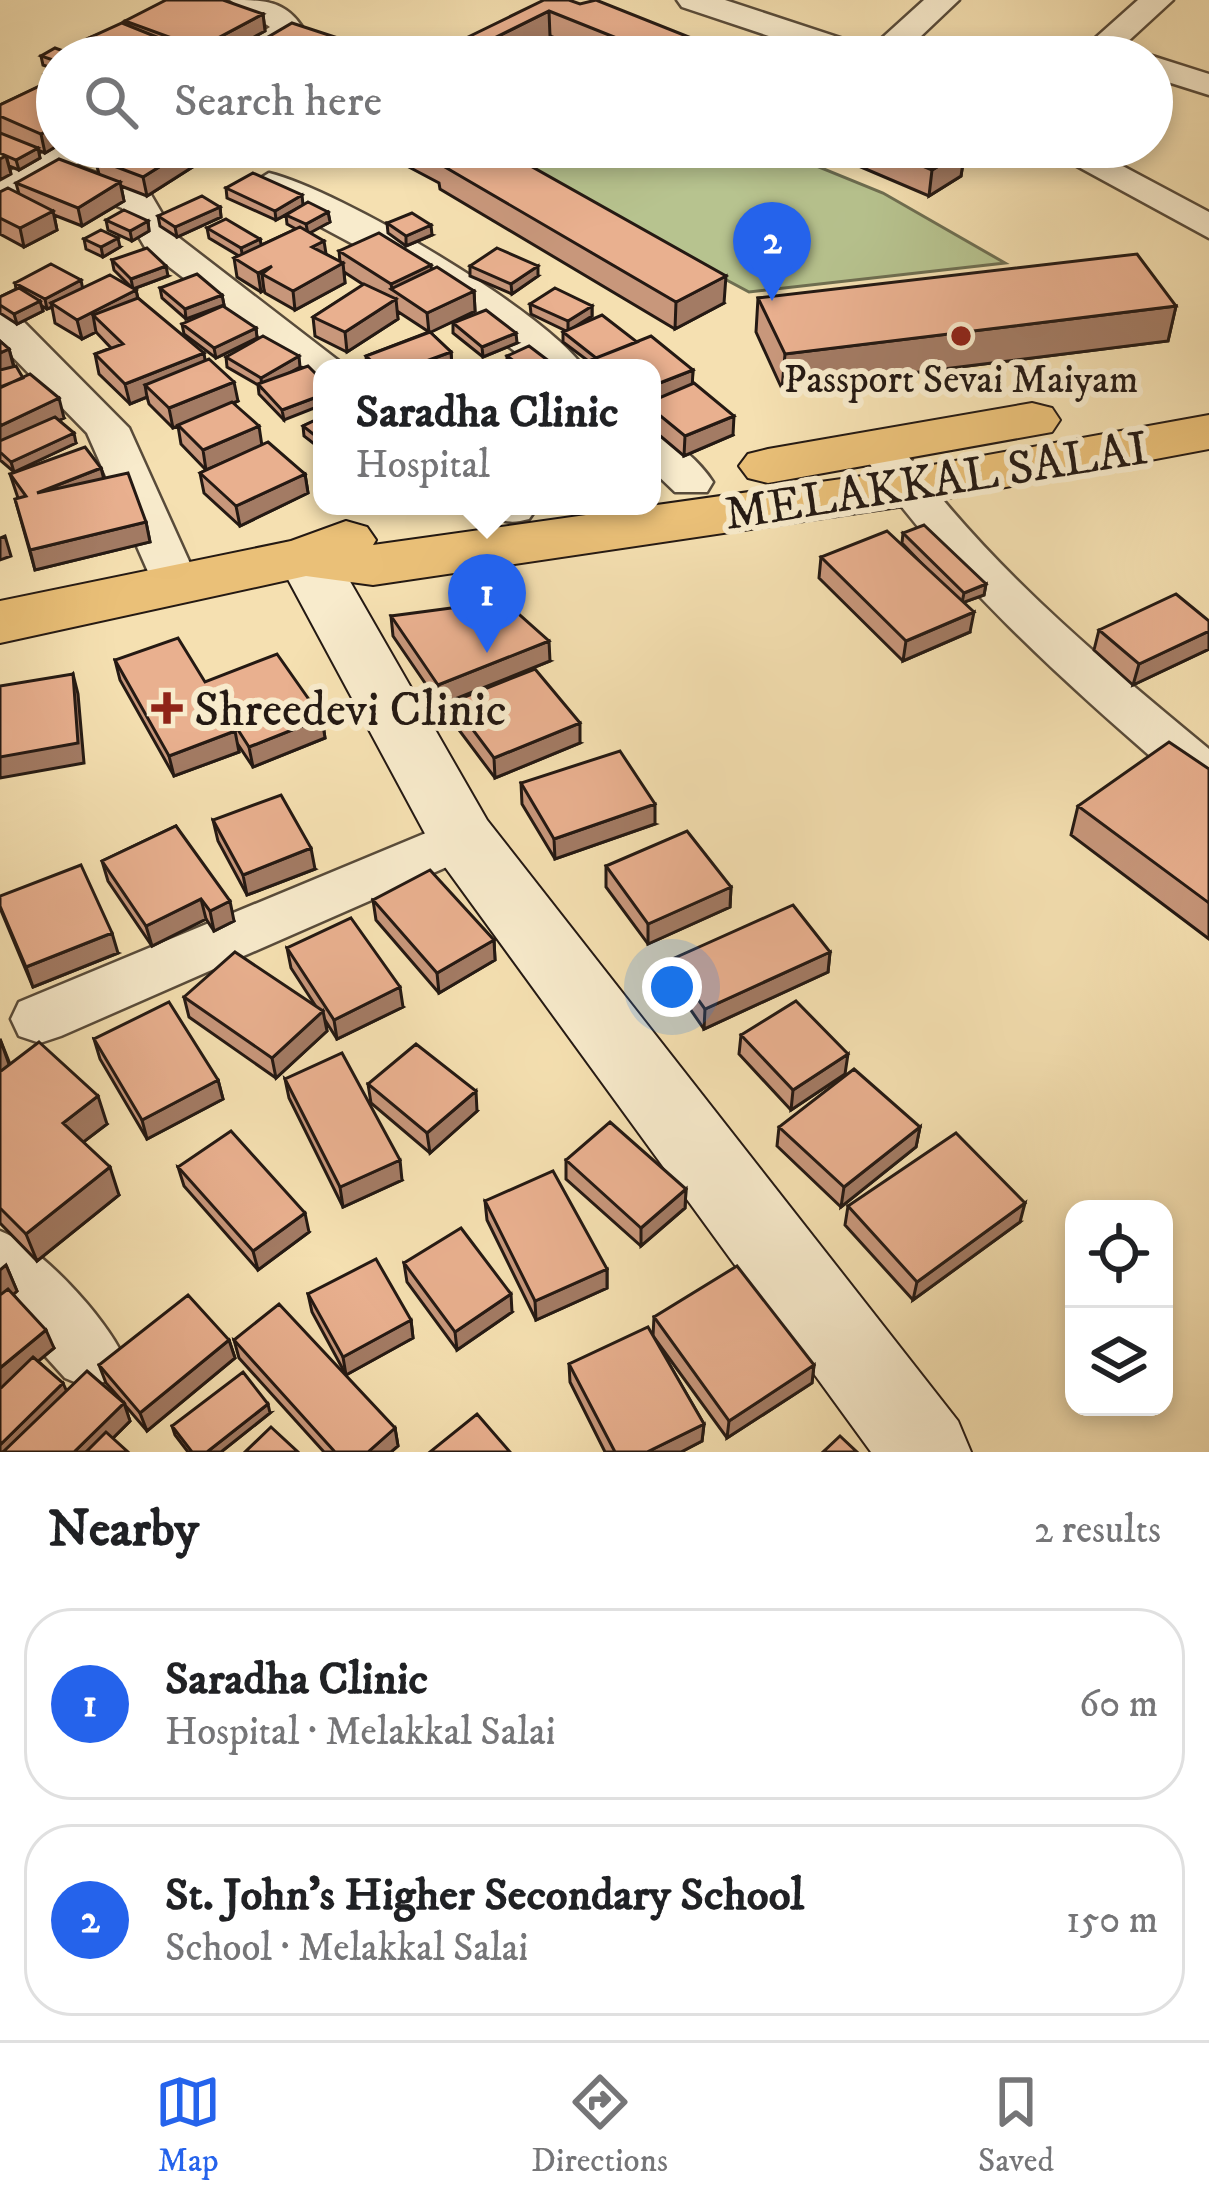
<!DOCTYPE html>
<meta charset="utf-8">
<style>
body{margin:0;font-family:"IM FELL DW Pica",serif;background:#f6f6f6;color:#202124}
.controls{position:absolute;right:36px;bottom:36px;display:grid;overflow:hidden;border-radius:24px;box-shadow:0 6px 18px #0003}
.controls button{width:108px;height:108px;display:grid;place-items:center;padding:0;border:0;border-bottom:3px solid #e0e0e0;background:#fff;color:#202124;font:60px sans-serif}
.you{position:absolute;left:672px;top:987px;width:42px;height:42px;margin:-30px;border:9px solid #fff;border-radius:50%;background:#1a73e8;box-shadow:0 0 0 18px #1a73e833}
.badge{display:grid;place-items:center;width:78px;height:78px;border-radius:50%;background:#2563eb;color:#fff;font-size:39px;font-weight:700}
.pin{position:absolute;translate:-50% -99px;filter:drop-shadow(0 3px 6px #0008)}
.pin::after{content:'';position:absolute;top:63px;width:42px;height:36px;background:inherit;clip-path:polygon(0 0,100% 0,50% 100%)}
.popup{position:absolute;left:313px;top:359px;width:348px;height:156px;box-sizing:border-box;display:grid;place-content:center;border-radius:24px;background:#fff;filter:drop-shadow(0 3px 9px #0005);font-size:39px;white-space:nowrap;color:#757577}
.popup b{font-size:45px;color:#202124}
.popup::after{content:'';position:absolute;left:50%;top:100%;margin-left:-24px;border:24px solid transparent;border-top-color:#fff}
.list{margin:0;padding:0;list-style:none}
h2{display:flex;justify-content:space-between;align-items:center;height:156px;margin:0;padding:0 48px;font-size:51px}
h2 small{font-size:39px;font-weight:400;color:#757577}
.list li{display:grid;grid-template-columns:78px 1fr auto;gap:36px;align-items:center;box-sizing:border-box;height:192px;margin:0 24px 24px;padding:0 24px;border:3px solid #e0e0e0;border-radius:48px}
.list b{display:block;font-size:45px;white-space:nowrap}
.list p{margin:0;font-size:39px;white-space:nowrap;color:#757577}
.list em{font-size:39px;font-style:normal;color:#757577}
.icon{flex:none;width:66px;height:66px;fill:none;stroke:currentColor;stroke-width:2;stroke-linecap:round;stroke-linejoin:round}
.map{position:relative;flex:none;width:1209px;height:1452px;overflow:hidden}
.search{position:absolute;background:#fff;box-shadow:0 6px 18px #0003;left:36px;right:36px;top:36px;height:132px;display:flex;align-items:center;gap:30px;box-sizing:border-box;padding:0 42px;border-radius:66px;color:#757577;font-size:45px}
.sheet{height:588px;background:#fff}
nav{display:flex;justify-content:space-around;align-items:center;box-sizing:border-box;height:168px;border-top:3px solid #e0e0e0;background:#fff;font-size:33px;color:#757577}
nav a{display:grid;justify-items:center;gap:6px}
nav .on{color:#2563eb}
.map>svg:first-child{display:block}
.green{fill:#b7c38f;stroke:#6e6e51;stroke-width:3}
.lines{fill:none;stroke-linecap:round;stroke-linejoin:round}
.street-casing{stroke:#584b3a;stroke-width:5}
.secondary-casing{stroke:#241913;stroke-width:4}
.primary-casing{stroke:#241913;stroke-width:4}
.street{fill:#f8ebcc;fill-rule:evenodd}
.secondary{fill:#f8ebcc;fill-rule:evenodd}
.primary{fill:#eac078;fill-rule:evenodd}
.wall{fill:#c8977b;stroke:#241913;stroke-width:3}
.shaded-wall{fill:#a37b64;stroke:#241913;stroke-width:3}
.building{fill:#e9b08f;stroke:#241913;stroke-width:3}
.poi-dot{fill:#8f2418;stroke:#f8ebcc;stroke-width:4.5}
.labels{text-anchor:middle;stroke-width:12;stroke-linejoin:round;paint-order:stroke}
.far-poi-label{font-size:39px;fill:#241913;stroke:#f8ebcc}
.street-label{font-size:48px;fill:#241913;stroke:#f8ebcc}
.poi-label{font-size:48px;fill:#241913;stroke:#f8ebcc;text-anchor:start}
</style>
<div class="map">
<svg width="1209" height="1452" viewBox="0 0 1209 1452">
<rect width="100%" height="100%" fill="#f5e0b1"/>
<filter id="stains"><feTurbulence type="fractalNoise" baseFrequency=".00167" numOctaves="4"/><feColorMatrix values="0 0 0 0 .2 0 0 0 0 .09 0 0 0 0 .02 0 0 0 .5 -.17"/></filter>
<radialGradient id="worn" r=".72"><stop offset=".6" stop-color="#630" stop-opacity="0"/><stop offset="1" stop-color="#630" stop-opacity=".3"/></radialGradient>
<path class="green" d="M478,147h292l113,46 122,70 -256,29z"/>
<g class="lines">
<g class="street-casing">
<path id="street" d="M230,0c34,0 56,0 74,30l-41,27h-41l48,-30z
M677,0h48l146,48 53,-48h35l-60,57h-67l-150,-50z
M1138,0h35l-62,57h-37z
M1152,56l57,18v21l-57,-18 -4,-20z
M57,145l31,2 -2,12 -11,6 75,28 24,41 174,134h-26v11l-10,-2 -166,-128 -24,-41 -73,-28 -49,23v-26z
M1042,147h45l122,65v26z
M269,173c70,17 275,137 315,195h-46l-129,-94 -153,-82 -5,-8z
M0,309l14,3 115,116 69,153 -7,11 -17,4 -17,-4 -70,-159 -87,-89z
M878,431l15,4c87,124 200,218 316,314v48l-19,-6c-123,-107 -242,-210 -334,-347l7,-9z
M652,434c24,6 48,28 61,48l-6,10h-32l-23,-22z
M486,506h48l2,3 -7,10c-19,5 -31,4 -43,-13z
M462,818l19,6 8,14 -8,14 -420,184 -21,7 -21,-7 -8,-17 8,-17z
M0,1231c40,15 105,86 123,125l-10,22 -24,10 -24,-10 -65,-72z"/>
</g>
<g class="secondary-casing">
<path id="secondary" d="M306,538l21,5 9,14 151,263 471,601 13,31h-100l-434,-596 -161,-299 9,-14z"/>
</g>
<g class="primary-casing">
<path id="primary" d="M1032,403l20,5 8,12 -8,12 -284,51 -20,-5 -9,-12 9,-12 20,-5z
M1209,415v34l-304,57 -532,79 -67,-9 -306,67v-42l291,-60 55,-20 21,6 9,13 -3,5 532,-75z"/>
</g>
<use href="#street" class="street"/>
<use href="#secondary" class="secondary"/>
<use href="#primary" class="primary"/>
</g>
<path class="wall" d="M544,0l175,49v8h-118l-51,-21z
M263,14l2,17 -47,26h-123l-2,-1 -4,-18 36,-14v-3z
M41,56l16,1v89l-12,7 -7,-3 2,8 -21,12 -10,-4 2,8 -11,-41v-28l47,-22 -2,-9 10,-5 -12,-4z
M224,147l-77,49 -26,-10 3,15 -42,25 -28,-11 3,15 -33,17 -24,-13v-42l19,2 -3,-11 83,-9 -4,-15z
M371,147h126l227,156 -49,26 -235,-140 -1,-6z
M814,147h145l6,3 -4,26 -32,20z
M226,188l102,24 2,10 -20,10 16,22 14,8 -1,-11 93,19 42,21 1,20 -45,21 21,20 1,16h-85l-1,-12 63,-24 -32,-21 1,8 -51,33 -32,-16 -2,-19 51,-32 -20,-13 1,11 -50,27 -30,-17 -1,-3 -3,2 -24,-15 -3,-19 5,-2 -30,-18 -2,-10 53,11 1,6 35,-16 -9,-5 -1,-9 -10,5 -49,-22z
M220,207l1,10 -44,20 -17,-11 -2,-10z
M106,220l42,1 1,10 -17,10 -24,-11z
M387,223l45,12 -26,11 -18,-13z
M84,239l36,8 -17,10 -17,-8z
M112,260l56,16 -35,13 3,1 2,8 67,63 33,40 -4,2 28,42 43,29 3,19 -68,33 -36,-33 -4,-20 6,-3 -25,-26 -3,-18 -5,2 -24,-24 -2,-7 -17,7 -31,-30 -4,-20 16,-6 -15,-16 -14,7 -27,-16 -3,-16 -5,2 -5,-3 1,5 -26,13 -17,-11v-16l16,-8 -1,-6 68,5h49l-18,-18z
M470,266l68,10 -26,18 -42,-18z
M160,288l62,7 2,10 -38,14 -24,-21z
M758,298l418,8 -8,35 -386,48 -26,-57z
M530,304l62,2v10l-19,12 64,14 56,28 -1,14 41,51 -49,21 -32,-27v-61h-61v-5l-28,-21v-10l3,-1 -35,-17z
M453,323l64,20 -34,14 -30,-24z
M182,324l74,4 1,10 -41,20 -32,-24z
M0,341l9,8 5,17 9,12 41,40 -5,2 17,23 -62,29 -14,-12z
M507,356l43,6v6h-40l-3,-2z
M226,357l74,10 -10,5 -6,48 -25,-26 -1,-9 -31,-18z
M322,417v33l-18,-14 -1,-10z
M101,468l3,10 42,44 4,20 -115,28 -20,-71 3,-1 -8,-24z
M903,533l83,51 -2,11 -20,7 6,30 -67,29 -84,-83 2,-21 104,10 -23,-24z
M391,616l159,45 -110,44 -47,-69z
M1209,621v28l-76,36 -39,-35 5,-20z
M115,660l90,22 117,36 3,20 -72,29 -16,-24 2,9 -65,24 -54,-96z
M452,702l128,41 -85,35 -42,-56z
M1209,769v170l-138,-104 7,-29z
M521,783l134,41 -100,35 -33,-55z
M213,820l102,49 -68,26 -29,-54z
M176,826l58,95 -20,10 -8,-12 -54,27 -44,-65 -6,-20z
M606,866l125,21 -1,20 -82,37 -42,-57z
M373,900l121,40 1,20 -56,33 -63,-73z
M0,908l118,45 -85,34z
M287,948l116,59 -66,32 -12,-19 2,11 -51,47 -87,-61 -5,-20 131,8 -24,-37z
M830,952l-2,20 -124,57 -34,-49v-20z
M741,1035l104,39 -54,36 -52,-56z
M0,1039l10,25 97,60 -24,18 36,53 -82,66 -37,-38z
M94,1039l124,41 5,19 -76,40 -47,-80z
M285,1079l117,101 -59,27 -54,-109z
M368,1084l109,27 -47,42 -59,-50z
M779,1127h141l-4,20 -75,60 -64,-61z
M566,1160l120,29 -1,19 -44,38 -75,-67z
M178,1167l131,65 -51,38 -74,-84z
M485,1201l122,68v19l-71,32 -49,-100z
M848,1206l172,16 -107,78 -68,-75z
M404,1263l108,49 -55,38 -50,-68z
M6,1265l11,26 -4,3 41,54 -16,13 28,30 57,11 -17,-19 -7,-18 130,-25 6,18 -88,73 -23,-27 6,17 -17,17 -113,14z
M308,1294l103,26 2,18 -67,37 -34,-63z
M654,1317l160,48 -2,18 -85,55 -74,-102 51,88 -2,17 -21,11h-76l-35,-70 -1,-18 84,-28z
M234,1340l161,88 3,18 -7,6h-67l-85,-94z
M270,1413l-49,39h-33l-13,-17 -3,-9z"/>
<path class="shaded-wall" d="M549,11l1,25 -42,21h-52z
M263,14l2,17 -47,26h-18l-1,-9z
M344,40l2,17h-27v-1z
M719,49v8h-15z
M57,126v20l-12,7 -4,-19z
M191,147h33l-77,49 -4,-19z
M458,147h17l-36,17v-7z
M38,148l2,10 -21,12 -3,-10z
M965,150l-4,26 -32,20 3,-26z
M6,156l5,18 -11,6v-21z
M120,182l4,19 -42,25 -4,-18z
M302,195l1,10 -27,15 -1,-9z
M220,207l1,10 -44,20 -2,-10z
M53,211l4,19 -33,17 -4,-19z
M328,212l2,10 -22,12 -2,-10z
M148,221l1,10 -17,10 -2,-10z
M431,225l1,10 -26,11v-10z
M118,238l2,9 -17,10 -2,-10z
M260,239l2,10 -19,9 -2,-10z
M324,241l3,19 -15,-13z
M343,263l2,20 -50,27 -2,-19z
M431,265l2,19 -41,5 -1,-5z
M166,266l2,10 -35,13 -2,-10z
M272,266l-10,8 2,16 -3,2 -3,-19z
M538,266v10l-26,18 -1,-10z
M726,276l-2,27 -49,26 1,-27z
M81,280l2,10 -32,13 1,4 -5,2 -2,-10z
M136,290l4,20 -47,5 3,17 -14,7 -5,-19z
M474,291l1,20 -46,22 -2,-20z
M222,295l2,10 -38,14 -1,-10z
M396,299l2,20 -51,33 -2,-20z
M40,301l3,10 -26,13 -3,-10z
M592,306v10l-24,15v-10z
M1176,306l-8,35 -386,48 3,-35z
M256,328l1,10 -41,20 -2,-10z
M516,333l1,10 -34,14 -1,-10z
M9,349l5,19 -14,7v-22z
M451,352l1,16h-45z
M204,353l3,20 -62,12 2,12 -17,7 -5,-20z
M299,356l1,11 -38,21 -1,-10z
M693,370l-1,20 -40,16v-20z
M234,382l4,19 -65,27 -4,-20z
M322,395v10l-38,15 -2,-10z
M59,398l5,20 -64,31v-23z
M734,416l-1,19 -49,21 1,-20z
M259,426l3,20 -56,24 -3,-20z
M74,433l2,10 -62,29 -3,-10z
M101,468l5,20 -69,5z
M305,474l3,19 -68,33 -4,-20z
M407,506h19l-18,7z
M146,522l4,20 -115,28 -5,-20z
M5,536l6,20 -11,4v-22z
M986,584l-2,11 -22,8 2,-10z
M974,612l-4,20 -67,29 3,-20z
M1209,631v18l-76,36 6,-21z
M549,641l1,20 -110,44 -2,-20z
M73,674l5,20 6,69 -84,15v-21z
M322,718l3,20 -72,29 -4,-20z
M580,723v20l-85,35 -1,-20z
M235,731l4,21 -65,24 -5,-20z
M655,804v20l-100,35 -1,-20z
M311,848l4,21 -68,26 -4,-20z
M731,887l-1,20 -82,37v-20z
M201,899l5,20 -54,27 -6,-20z
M230,901l4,20 -20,10 -4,-20z
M112,933l6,20 -85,34 -7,-20z
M494,940l1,20 -56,33 -2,-20z
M830,952l-2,20 -124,57 1,-20z
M400,987l3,20 -66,32 -3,-19z
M323,1011l4,20 -51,47 -4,-20z
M0,1039l10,28 -10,8z
M848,1054l-3,20 -54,36 2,-20z
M218,1080l5,19 -76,40 -5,-19z
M476,1091l1,20 -47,42 -3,-20z
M98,1096l9,28 -34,26 -10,-27z
M920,1127l-4,20 -75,60 3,-20z
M400,1160l2,20 -59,27 -3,-20z
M110,1167l9,28 -82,66 -11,-27z
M686,1189l-1,19 -44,38v-18z
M1025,1203l-5,19 -107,78 4,-18z
M305,1213l4,19 -51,38 -5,-19z
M6,1265l11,26 -17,16v-37z
M607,1269v19l-71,32 -1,-19z
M511,1294l1,18 -55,38 -2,-18z
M411,1320l2,18 -67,37 -3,-18z
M46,1330l8,18 -54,45v-25z
M229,1340l6,18 -88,73 -7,-18z
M814,1365l-2,18 -85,55 2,-17z
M63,1383l8,18 -52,51h-19v-7z
M124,1403l6,18 -31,31h-25z
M268,1404l2,9 -49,39h-14z
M704,1424l-2,17 -21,11h-34z
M395,1428l3,18 -7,6h-23z"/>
<path class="building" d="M166,0h57l40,14 -64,34 -74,-27z
M544,0h25l11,4 16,-4 123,49 -15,8h-40l-115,-46 -93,46h-29z
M122,23l67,27 -13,7h-41l-46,-19z
M292,23l52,17 -25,16 -43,-14 37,15h-79z
M55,48l14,5 -7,4h-5l-1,4 -15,-5z
M57,68v11l-12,-5z
M46,83l11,5v38l-16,8 -41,-18v-11z
M0,133l38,15 -22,12 -16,-7z
M114,147h77l-48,30 -48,-18z
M419,147h39l-19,10z
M474,147h23l229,129 -50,26 -238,-139z
M878,147h81l6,3 -33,20z
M59,159l61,23 -42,26 -62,-25z
M253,173l49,22 -27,16 -49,-23z
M8,188l45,23 -33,17 -20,-10v-26z
M202,196l18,11 -45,20 -17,-11z
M308,202l20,10 -22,12 -20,-9z
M124,210l24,11 -18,10 -24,-11z
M412,213l19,12 -25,11 -19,-13z
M226,219l34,20 -19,9 -34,-20z
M300,227l24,14 -12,6 31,16 -50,28 -31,-17 10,-8 -14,7 -24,-15z
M101,230l17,8 -17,9 -17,-8z
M379,233l52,32 -40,19 -52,-33z
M147,248l19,18 -35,13 -19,-19z
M497,248l41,18 -27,18 -41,-18z
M1137,254l39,52 -391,48 -27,-56z
M51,264l30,16 -36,19 -30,-16z
M437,267l37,24 -47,22 -36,-24z
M197,274l25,21 -37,14 -25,-21z
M110,275l26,15 -59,30 -26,-17z
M364,284l32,15 -51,33 -32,-15z
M19,288l21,13 -26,13 -14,-9v-8z
M555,288l37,18 -24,15 -38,-17z
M138,298l66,55 -79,31 -30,-30 28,-10 -30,-29z
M223,306l33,22 -42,20 -32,-24z
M486,310l30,23 -34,14 -29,-24z
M602,315l35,27 -41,16 -33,-26z
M430,332l21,20 -44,16h-28l-13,-12z
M263,336l36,20 -38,22 -35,-21z
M651,336l42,34 -41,16v-18h-52l-9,-8z
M0,341l9,8 -9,4z
M529,346l21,16 -14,6h-13l-16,-12z
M209,359l25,23 -65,26 -24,-23z
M16,366l7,12 -23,9v-17z
M308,366l14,14v15l-40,15 -24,-26z
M30,374l29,24 -59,28v-38z
M694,383l40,33 -49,20 -33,-27v-8z
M232,402l27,24 -56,24 -25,-25z
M55,417l19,16 -63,29 -11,-10v-11z
M322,417v24l-19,-15z
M268,442l37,32 -69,32 -36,-33z
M85,447l16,21 -64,25 91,-20 18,49 -116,28 -15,-51 11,-3 -16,-22z
M924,525l62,59 -22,9 -61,-60z
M887,531l87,81 -68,29 -85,-84z
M1176,594l33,27v10l-70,33 -40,-34z
M504,601l45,40 -111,44 -47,-69z
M178,638l27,44 72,-28 45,64 -73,29 -32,-50 18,34 -66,25 -54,-96z
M535,669l45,54 -86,35 -42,-56z
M73,674l5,69 -78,14v-71z
M1169,742l40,27v134l-131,-97z
M620,751l35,53 -101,35 -33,-56z
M281,795l30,53 -68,27 -30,-55z
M176,826l54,75 -20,10 -9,-12 -55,27 -44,-65z
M687,831l44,56 -83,37 -42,-58z
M81,865l31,68 -86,34 -26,-61v-10z
M430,870l64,70 -57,33 -64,-73z
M793,905l37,47 -125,57 -35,-49z
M351,918l49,69 -66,33 -47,-72z
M235,952l88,59 -51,47 -88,-61z
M796,1001l52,53 -55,36 -52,-55z
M169,1002l49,78 -76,40 -48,-81z
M39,1042l59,54 -35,27 47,44 -84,67 -26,-26v-138l1,1z
M416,1044l60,47 -49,42 -59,-49z
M342,1053l58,107 -60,27 -55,-108z
M854,1069l66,58 -76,60 -65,-60z
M610,1122l76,67 -45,39 -75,-68z
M231,1131l74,82 -52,38 -75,-84z
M956,1133l69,70 -108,79 -69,-76z
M553,1171l54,98 -72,32 -50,-100z
M461,1228l50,66 -56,38 -51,-69z
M376,1259l35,61 -68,37 -35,-63z
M737,1266l77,99 -85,56 -75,-104z
M8,1289l38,41 -46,38v-73z
M188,1295l41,45 -89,73 -41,-48z
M279,1304l116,124 -27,24h-33l-101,-112z
M648,1327l56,97 -57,28h-32l-46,-88z
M33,1357l30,26 -63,62v-56z
M87,1371l37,32 -50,49h-71z
M243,1372l25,32 -61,48h-15l-20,-26z
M477,1414l33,38h-80z
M271,1427l27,25h-53z
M106,1432l22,20h-42z
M840,1436l17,16h-34z"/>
<g class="poi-dot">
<circle cx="961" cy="336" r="12"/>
<path d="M161 690h12v12h12v12h-12v12h-12v-12h-12v-12h12z"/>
</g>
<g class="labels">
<g class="far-poi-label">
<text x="961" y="392">Passport Sevai Maiyam</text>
</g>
<g class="street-label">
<text transform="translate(936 479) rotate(-9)" y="17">MELAKKAL SALAI</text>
</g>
<g class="poi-label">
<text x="194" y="725">Shreedevi Clinic</text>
</g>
</g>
<rect width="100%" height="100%" filter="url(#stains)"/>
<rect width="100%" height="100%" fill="url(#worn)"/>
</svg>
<div class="controls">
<button><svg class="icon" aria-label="locate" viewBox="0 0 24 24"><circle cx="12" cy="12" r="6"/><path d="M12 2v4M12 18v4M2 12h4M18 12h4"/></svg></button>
<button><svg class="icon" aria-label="layers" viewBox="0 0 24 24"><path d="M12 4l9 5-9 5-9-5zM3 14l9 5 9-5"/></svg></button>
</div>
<div class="you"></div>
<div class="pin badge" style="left:487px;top:653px">1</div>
<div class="popup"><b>Saradha Clinic</b>Hospital</div>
<div class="pin badge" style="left:772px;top:301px">2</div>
<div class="search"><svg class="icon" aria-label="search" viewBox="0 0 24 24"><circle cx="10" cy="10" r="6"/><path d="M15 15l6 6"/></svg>Search here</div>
</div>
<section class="sheet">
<h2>Nearby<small>2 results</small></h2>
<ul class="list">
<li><span class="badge">1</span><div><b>Saradha Clinic</b><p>Hospital · Melakkal Salai</p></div><em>60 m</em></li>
<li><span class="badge">2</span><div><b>St. John's Higher Secondary School</b><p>School · Melakkal Salai</p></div><em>150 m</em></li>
</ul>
</section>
<nav>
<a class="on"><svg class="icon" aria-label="map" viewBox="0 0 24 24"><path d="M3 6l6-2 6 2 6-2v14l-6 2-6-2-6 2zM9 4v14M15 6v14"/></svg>Map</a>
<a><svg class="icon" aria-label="directions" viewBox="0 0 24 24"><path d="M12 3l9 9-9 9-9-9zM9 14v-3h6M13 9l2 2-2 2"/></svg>Directions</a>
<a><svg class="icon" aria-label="saved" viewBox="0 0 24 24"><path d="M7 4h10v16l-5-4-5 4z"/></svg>Saved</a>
</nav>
